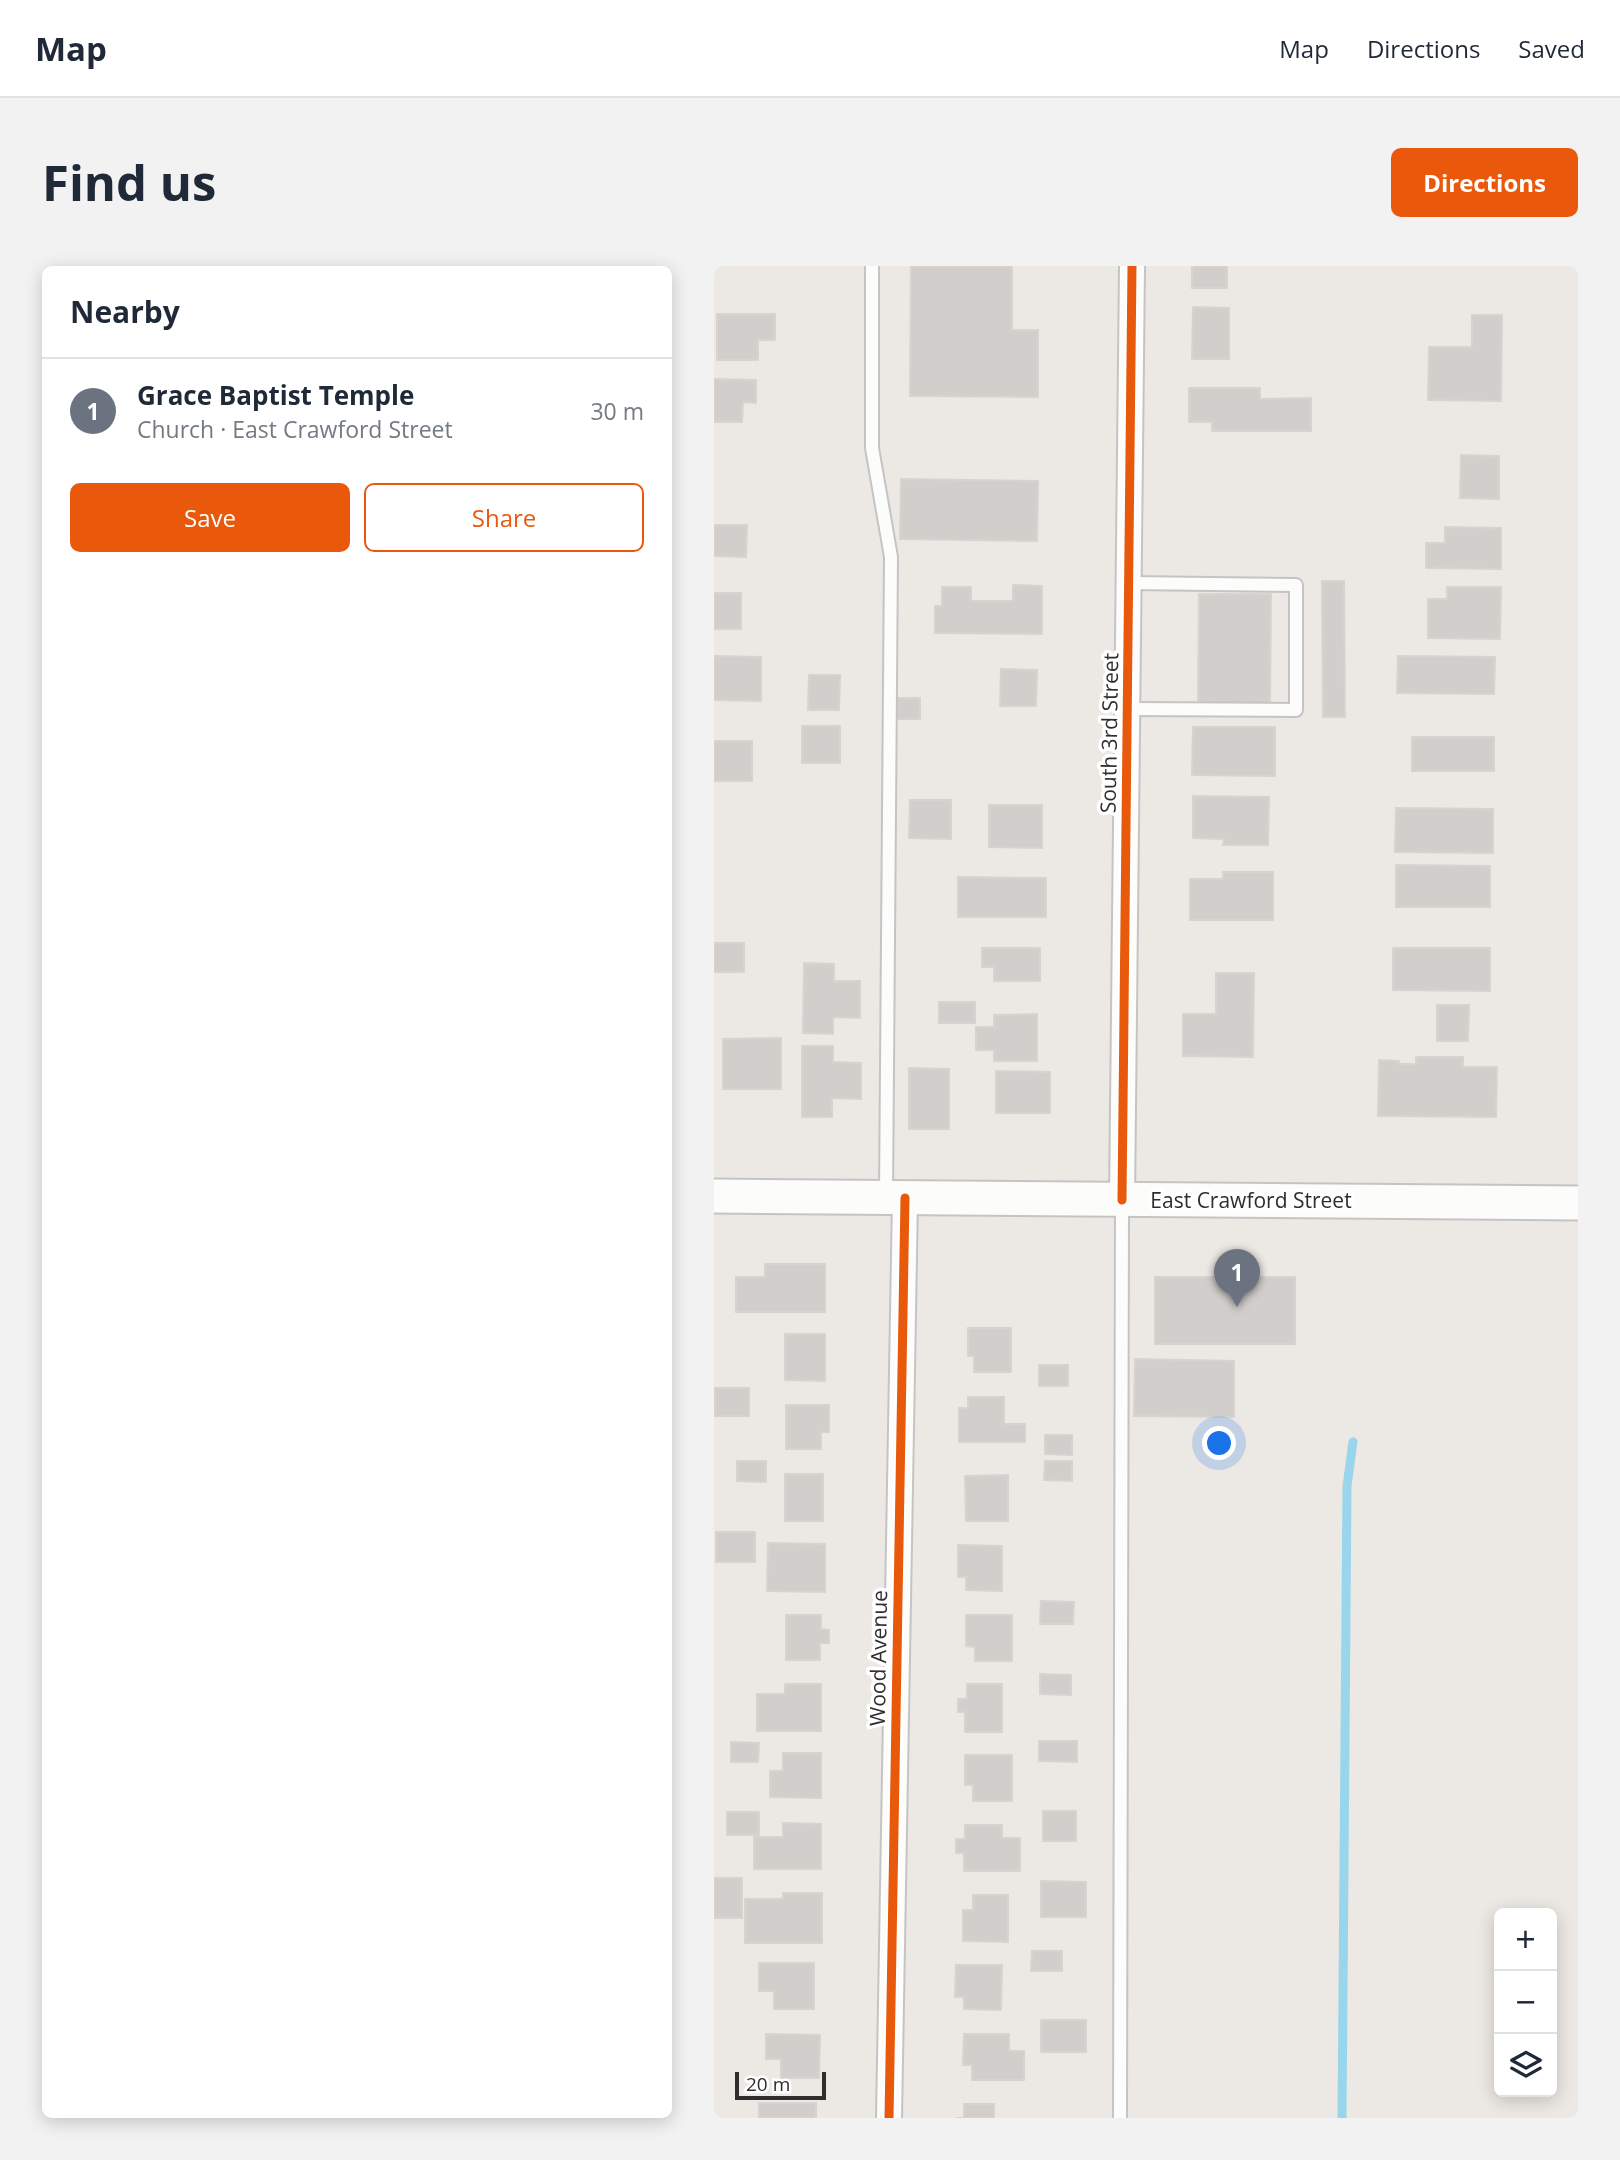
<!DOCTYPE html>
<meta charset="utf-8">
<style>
body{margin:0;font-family:"Open Sans",sans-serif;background:#f2f2f3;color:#1f2937}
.controls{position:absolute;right:21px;bottom:21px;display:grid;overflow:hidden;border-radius:10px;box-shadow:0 4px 18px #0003}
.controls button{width:63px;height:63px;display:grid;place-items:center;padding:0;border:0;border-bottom:2px solid #e0e1e3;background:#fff;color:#1f2937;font:35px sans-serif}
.scale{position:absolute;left:21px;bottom:18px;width:91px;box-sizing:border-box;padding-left:7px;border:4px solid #2e2e2e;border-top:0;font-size:19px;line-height:24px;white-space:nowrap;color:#2e2e2e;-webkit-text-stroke:5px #fff;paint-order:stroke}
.you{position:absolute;left:506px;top:1178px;width:24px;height:24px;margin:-18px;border:5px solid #fff;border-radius:50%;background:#1a73e8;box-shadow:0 0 0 10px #1a73e833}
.badge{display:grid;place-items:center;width:46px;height:46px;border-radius:50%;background:#ea580c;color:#fff;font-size:23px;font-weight:700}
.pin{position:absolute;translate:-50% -58px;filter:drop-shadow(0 2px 4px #0008)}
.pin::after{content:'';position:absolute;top:37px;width:24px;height:21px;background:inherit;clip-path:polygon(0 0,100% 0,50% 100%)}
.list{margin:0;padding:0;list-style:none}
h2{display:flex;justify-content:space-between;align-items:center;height:91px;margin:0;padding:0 28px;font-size:30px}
h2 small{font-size:23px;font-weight:400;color:#747a83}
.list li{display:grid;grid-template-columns:46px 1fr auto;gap:21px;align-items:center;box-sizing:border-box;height:105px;padding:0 28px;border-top:2px solid #e0e1e3}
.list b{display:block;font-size:26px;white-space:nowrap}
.list p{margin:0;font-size:23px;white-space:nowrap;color:#747a83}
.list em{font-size:23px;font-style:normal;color:#747a83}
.actions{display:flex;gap:14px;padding:21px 28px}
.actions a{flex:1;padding:16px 0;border:2px solid #ea580c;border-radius:10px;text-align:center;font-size:24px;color:#ea580c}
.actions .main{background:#ea580c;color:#fff}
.icon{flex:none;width:38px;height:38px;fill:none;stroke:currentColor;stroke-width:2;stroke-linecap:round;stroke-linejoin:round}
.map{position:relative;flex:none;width:864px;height:1852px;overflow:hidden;border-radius:10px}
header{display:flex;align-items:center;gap:42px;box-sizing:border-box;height:98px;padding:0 35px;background:#fff;border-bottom:2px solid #e0e1e3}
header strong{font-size:33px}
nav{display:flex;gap:38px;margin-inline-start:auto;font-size:24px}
.intro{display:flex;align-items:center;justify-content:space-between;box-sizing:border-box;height:168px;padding:0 42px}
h1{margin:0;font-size:49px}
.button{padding:18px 32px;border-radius:10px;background:#ea580c;color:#fff;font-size:24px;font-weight:700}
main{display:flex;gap:42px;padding:0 42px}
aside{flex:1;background:#fff;border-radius:10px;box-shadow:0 4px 18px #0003}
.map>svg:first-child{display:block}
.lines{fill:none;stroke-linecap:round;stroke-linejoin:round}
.stream{stroke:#99d6ec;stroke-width:9}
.building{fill:#d1cecb;stroke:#d7d4d0;stroke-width:2}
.lane-casing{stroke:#c5c4c5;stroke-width:16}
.street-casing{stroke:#c5c4c5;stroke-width:28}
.secondary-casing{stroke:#c5c4c5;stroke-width:37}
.lane{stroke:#fcfcfb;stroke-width:12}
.street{stroke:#fcfcfb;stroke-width:24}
.secondary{stroke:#fcfcfb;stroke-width:33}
.cycleway-casing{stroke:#fff;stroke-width:13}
.cycleway{stroke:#e8590c;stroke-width:9}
.labels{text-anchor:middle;stroke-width:7;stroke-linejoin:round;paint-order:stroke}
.street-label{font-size:21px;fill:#2e2e2e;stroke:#fff}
</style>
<header>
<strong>Map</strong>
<nav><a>Map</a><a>Directions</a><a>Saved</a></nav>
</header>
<div class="intro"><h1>Find us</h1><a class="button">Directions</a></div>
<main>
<aside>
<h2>Nearby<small></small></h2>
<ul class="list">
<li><span class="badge" style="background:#6b7280">1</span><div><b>Grace Baptist Temple</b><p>Church · East Crawford Street</p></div><em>30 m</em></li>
</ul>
<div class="actions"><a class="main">Save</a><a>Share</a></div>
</aside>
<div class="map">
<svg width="864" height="1852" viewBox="0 0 864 1852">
<rect width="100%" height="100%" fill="#ece8e4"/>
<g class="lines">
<path class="stream" d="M628,1852l5,-632 6,-44"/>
</g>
<path class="building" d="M197,0h101v64h26v67l-128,-1z
M478,0h35v22h-35z
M479,41l36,1v51h-37z
M3,48h58v26h-17v20h-41z
M758,49h30l-1,86 -73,-1 1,-53h43z
M0,113l42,1v23l-13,-1 -1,20h-28z
M475,122h71v11l51,-1v33h-99v-9h-23z
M747,189l38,1v43l-39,-1z
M187,213l137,2 -1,60 -137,-2z
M0,259h33l-1,32 -32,-1z
M731,261l56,1v41l-75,-1v-25h19z
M608,315h22l1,136h-22z
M299,319l29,1v48l-107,-1v-27h7v-19h29v14h42z
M733,321h54l-1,52 -72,-1v-39h19z
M0,327h27v36h-27z
M485,328h72l-1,109h-72z
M0,390l47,1v44l-47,-1z
M684,390l97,1 -1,37 -97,-1z
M287,403l36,1 -1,36h-36z
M95,409h31l-1,35h-31z
M178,432h28v21h-28z
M88,460h38v37h-38z
M479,461h82v49l-83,-1z
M698,471h82v34h-82z
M0,475h38v40h-38z
M479,530l76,1 -1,48h-45l1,-6 -31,-1z
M196,534h41v39l-42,-1z
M275,539h53v43l-53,-1z
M682,542l97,1v44l-98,-1z
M682,599l94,1v41h-94z
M509,606h50v48h-83v-41h33z
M244,611l88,1v39h-88z
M0,677h30v29h-30z
M268,682h58v33h-46v-14h-12z
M679,682h97v43l-97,-1z
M90,697l30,1v17h26v37l-27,-1v17l-30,-1z
M502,707h38l-1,84 -70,-1v-42h33z
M225,736h36v21h-36z
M723,739h32l-1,36h-31z
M323,748v47h-43v-11h-18v-23h18v-12z
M67,772v51h-58v-50z
M88,780h31v16l28,1v36l-29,-1v19h-30z
M702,791h47v10h34l-1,50 -118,-1 1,-56 20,1v3h17z
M195,802l40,1v60h-40z
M282,805l54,1v41h-54z
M51,998h60v48h-89v-35h29z
M441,1011h140v67h-140z
M254,1062h43v44h-37v-16h-6z
M71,1068h40v47l-40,-1z
M421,1093l99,2v56l-100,-1z
M325,1099h29v21h-29z
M1,1122h34v28h-34z
M254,1131h36v27h21v18h-66v-34h9z
M72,1139h43v27h-8v17h-35z
M331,1169h27v20l-27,-1z
M23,1195h29v21l-29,-1z
M331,1195h27v20l-28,-1z
M71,1208h38v47h-38z
M294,1209v46h-42l-1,-45z
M2,1266h39v30h-39z
M54,1277l57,1v48l-58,-1z
M244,1279l44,1v45l-36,-1v-13h-8z
M327,1335l33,1 -1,22h-33z
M72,1349h35v14l8,1v13h-9v17h-34z
M252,1349h46v46h-37v-14l-9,-1z
M326,1408l31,1v20l-31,-1z
M71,1418h36v47h-64v-37h28z
M253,1418h35v48h-37v-20h-7v-13h9z
M325,1475h38v21l-38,-1z
M17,1476l28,1 -1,19h-27z
M69,1487h38v45l-51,-1v-26h13z
M251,1489h47v46h-39v-16h-8z
M329,1545h33v30h-33z
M13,1546h32v23h-32z
M69,1557l38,1v45h-67v-32h29z
M251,1559h37v13h18v33h-56v-18h-8v-14h9z
M0,1612h28v40h-28z
M327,1615l45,1v35h-45z
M69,1627h39v50h-77v-44h38z
M259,1629h35v47l-45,-1v-31h10z
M318,1685h30v20h-31z
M45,1697h55v46h-40v-18h-15z
M242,1699h46l-1,45 -37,-1v-12h-9z
M327,1754h45v32h-45z
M52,1768l54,1 -1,43h-38v-19h-15z
M250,1768h45v17h15v29h-52v-15h-9z
M45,1837h57v15h-57z
M250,1838h30v14h-38h8z"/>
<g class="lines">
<g class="lane-casing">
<path id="lane" d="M158,0v182l19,109 -5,639
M414,443l168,1v-125l-167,-2
M406,1852l2,-917"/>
</g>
<g class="street-casing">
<path id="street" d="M408,934l10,-934
M175,1852l16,-920"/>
</g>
<g class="secondary-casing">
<path id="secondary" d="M0,930l864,7"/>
</g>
<use href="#lane" class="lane"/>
<use href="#street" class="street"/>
<use href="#secondary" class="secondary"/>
<g class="cycleway-casing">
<path id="cycleway" d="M408,934l10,-934
M175,1852l16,-920"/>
</g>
<use href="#cycleway" class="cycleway"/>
</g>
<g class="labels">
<g class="street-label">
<text transform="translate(396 467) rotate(-89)" y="7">South 3rd Street</text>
<text x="537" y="942">East Crawford Street</text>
<text transform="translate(165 1392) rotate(-89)" y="7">Wood Avenue</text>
</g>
</g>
</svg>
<div class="controls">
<button>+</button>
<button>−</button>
<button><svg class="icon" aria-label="layers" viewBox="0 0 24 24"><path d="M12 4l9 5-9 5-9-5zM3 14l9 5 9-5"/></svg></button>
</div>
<div class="scale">20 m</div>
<div class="you"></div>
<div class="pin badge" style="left:523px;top:1041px;background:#6b7280">1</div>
</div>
</main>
